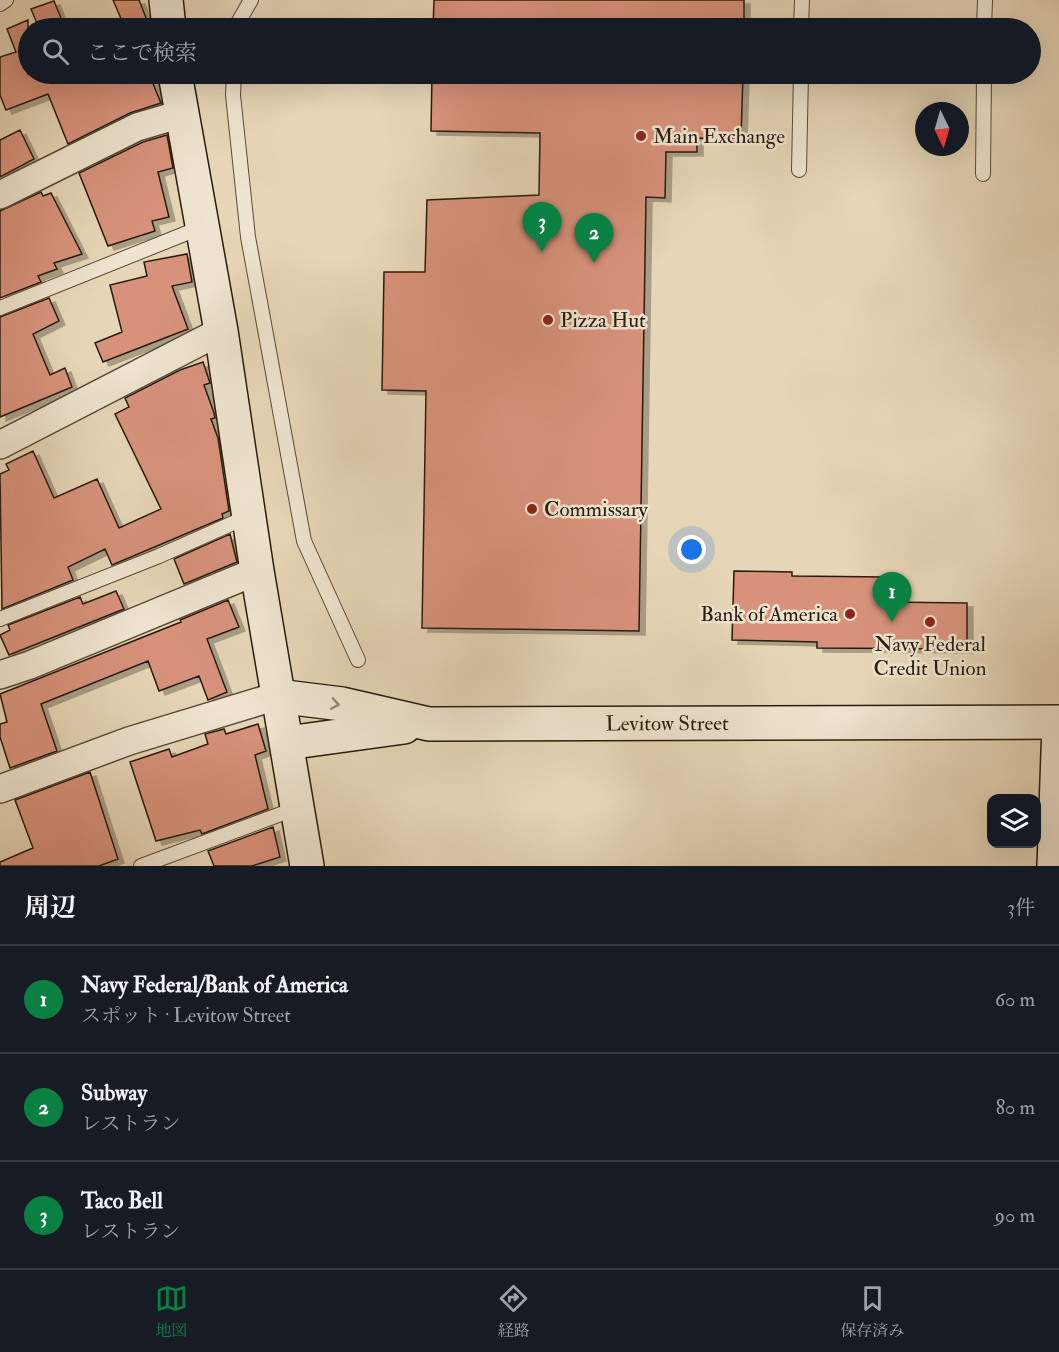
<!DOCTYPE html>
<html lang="ja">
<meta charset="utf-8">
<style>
body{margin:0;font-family:"IM FELL Double Pica","Noto Serif JP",serif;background:#20242c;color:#f1f3f6}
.controls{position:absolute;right:18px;bottom:18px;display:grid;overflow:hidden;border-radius:12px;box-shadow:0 6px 24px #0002}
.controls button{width:54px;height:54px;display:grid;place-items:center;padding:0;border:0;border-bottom:2px solid #363941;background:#171b24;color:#f1f3f6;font:30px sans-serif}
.compass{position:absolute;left:915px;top:102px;width:54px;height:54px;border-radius:50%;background:#171b24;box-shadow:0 6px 24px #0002;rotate:175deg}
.you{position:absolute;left:692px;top:550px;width:21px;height:21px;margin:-15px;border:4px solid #fff;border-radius:50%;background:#1a73e8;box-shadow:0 0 0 9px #1a73e833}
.badge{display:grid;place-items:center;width:39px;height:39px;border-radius:50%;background:#0b8043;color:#fff;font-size:20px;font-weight:700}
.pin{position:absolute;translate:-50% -50px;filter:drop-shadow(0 2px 3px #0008)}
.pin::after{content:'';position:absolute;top:32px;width:21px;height:18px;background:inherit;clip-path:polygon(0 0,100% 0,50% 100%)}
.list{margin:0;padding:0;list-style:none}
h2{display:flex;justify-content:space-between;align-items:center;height:78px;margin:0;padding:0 24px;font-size:26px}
h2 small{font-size:20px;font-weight:400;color:#9ea1a6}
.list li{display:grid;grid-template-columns:39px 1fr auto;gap:18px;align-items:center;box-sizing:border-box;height:108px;padding:0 24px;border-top:2px solid #363941}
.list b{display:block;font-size:22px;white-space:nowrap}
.list p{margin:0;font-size:20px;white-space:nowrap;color:#9ea1a6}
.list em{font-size:20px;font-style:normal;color:#9ea1a6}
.icon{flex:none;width:33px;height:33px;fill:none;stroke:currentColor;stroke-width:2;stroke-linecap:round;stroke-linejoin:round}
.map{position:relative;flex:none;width:1059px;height:866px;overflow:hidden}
.search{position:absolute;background:#171b24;box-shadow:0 6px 24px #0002;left:18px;right:18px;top:18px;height:66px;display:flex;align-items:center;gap:15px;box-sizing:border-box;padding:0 21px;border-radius:33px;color:#9ea1a6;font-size:22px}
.sheet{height:402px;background:#171b24}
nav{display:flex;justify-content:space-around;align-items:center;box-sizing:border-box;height:84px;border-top:2px solid #363941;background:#171b24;font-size:16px;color:#9ea1a6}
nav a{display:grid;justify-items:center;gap:3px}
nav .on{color:#0b8043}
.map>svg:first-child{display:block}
.building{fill:#d8927b;stroke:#281c0b;stroke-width:1.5;filter:url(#shadow)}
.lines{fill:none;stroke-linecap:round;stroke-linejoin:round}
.lane-casing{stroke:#584a36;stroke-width:16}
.street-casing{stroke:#584a36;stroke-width:30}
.secondary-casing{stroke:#281c0b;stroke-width:36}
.lane{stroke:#efe4d0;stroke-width:14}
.street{stroke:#efe4d0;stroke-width:27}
.secondary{stroke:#efe4d0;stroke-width:33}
.oneway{stroke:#958a77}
.poi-dot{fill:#8f2418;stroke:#efe4d0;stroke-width:2}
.labels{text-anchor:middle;stroke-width:5;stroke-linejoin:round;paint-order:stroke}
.poi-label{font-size:21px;fill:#281c0b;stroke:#efe4d0;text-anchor:start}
.street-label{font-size:21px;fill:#281c0b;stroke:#efe4d0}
</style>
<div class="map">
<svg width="1059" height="866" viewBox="0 0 1059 866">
<defs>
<filter id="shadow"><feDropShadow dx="6" dy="4" stdDeviation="0" flood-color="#0004"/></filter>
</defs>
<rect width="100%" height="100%" fill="#e6d6b7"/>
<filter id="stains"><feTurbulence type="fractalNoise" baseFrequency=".00333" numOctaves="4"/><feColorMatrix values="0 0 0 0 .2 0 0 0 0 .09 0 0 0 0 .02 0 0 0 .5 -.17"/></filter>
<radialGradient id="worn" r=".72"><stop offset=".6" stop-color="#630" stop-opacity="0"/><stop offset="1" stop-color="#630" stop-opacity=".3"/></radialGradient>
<path class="building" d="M113,0h26l11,28h-25z
M434,0h310v28h-311z
M54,1l11,27h-26l-8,-19z
M28,20v54h121l12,29 -31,10 -62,31 -20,-50 -42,16 -6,-15v-38l16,-5 -9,-23z
M432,74h311l-2,65 -44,-1v14h-31l-1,46 -19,-1 -7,434 -217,-3 4,-237 -44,-1 2,-118h41l2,-72 112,-5 1,-62 -109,-2z
M20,130l14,29 -34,18v-37z
M167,135l6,33 -15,4 11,45 -17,4 3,10 -47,15 -29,-73 64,-31z
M41,192l2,4 8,-3 31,61 -28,9 3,6 -19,7 3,6 -41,16v-87z
M187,254l5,28 -20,4 16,43 -85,33 -8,-19 27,-11 -12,-47 37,-9 -3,-14z
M49,298l10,23 -26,13 17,41 15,-7 7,19 -72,30v-100z
M203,362l7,21 -6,2 10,28 1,5 -4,1 7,19 11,73 -7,3 1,4 -111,47 -7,-16 -37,18 5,13 -71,29 -2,-135 9,-4 -3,-6 27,-13 21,47 43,-19 22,49 42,-19 -46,-95 14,-7 -4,-9 55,-28z
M230,534l7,28 -53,22 -10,-25z
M734,571l58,1v4l95,1v25l80,1v46l-150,-1v-6l-85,-2z
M116,591l8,18 -115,46 -9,-20 10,-5 -2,-5 72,-28 3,7z
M228,600l11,27 -32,12 20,53 -19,8 -9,-24 -40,15 -11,-30 -107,43 16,47 -47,17 -10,-31v-13l7,-2 -7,-28 181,-72 -1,-2z
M258,724l8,27 -11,4 13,54 -66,25 -2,-4 -44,11 -26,-79 39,-13 3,8 36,-13 -3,-10 19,-5 2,5z
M90,772l28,87 -19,7h-99v-4l33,-14 -18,-48z
M273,827l7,30 -28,9h-38l-6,-15z"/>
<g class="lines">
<g class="lane-casing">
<path id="lane" d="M0,4l6,-4
M235,28l16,-28
M801,28l1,-28
M984,28l1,-28
M234,74l-1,21 15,142 56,304 54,119
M799,170l2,-96
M983,174l1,-100
M0,308l202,-81
M0,619l159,-63 90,-40
M141,866l156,-58"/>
</g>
<g class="street-casing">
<path id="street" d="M0,195l137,-68 44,-13
M0,445l221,-114
M0,675l30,-10 227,-94
M0,789l129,-48 148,-45"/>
</g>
<g class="secondary-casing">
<g id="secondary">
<path d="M166,0l3,28"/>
<path d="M175,74l46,257 36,240 50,295"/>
<path id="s1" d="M277,696l65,8 87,20 630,-2"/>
<path d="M287,743l117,-16"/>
<path d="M1054,866l5,-142"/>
</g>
</g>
<use href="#lane" class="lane"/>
<use href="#street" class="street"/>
<use href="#secondary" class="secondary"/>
</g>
<defs><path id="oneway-chevron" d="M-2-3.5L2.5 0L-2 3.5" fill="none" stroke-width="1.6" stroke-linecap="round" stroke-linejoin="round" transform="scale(1.5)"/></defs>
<use class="oneway" href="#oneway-chevron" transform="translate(335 704) rotate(9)"/>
<g class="poi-dot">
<circle cx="641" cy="136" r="6"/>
<circle cx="548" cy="320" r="6"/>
<circle cx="532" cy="509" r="6"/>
<circle cx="850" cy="614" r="6"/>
<circle cx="930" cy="622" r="6"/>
</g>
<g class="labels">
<g class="poi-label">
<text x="653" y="143">Main Exchange</text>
<text x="560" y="327">Pizza Hut</text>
<text x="544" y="516">Commissary</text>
<text x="838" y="621" text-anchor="end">Bank of America</text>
<text x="930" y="651" text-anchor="middle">Navy Federal<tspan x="930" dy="24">Credit Union</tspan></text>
</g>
<g class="street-label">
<text dy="7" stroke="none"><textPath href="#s1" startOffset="393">Levitow Street</textPath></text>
</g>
</g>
<rect width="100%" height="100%" filter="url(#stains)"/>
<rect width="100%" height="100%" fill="url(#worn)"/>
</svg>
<div class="controls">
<button><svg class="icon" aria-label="layers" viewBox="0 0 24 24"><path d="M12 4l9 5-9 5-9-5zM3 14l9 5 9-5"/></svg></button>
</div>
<svg class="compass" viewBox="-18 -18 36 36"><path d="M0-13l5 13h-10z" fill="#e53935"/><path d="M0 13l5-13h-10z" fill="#9ea1a6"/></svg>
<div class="you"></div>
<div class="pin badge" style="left:892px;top:622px">1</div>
<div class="pin badge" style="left:594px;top:263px">2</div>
<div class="pin badge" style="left:542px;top:252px">3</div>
<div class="search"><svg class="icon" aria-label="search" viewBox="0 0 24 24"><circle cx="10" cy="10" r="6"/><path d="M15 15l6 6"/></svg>ここで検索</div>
</div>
<section class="sheet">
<h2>周辺<small>3件</small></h2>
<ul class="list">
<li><span class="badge">1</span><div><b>Navy Federal/Bank of America</b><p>スポット · Levitow Street</p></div><em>60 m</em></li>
<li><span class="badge">2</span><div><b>Subway</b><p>レストラン</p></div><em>80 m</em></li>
<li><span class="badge">3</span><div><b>Taco Bell</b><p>レストラン</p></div><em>90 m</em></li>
</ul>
</section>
<nav>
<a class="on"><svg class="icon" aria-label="map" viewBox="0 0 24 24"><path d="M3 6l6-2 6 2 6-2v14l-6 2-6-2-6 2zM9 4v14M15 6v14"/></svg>地図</a>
<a><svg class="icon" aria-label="directions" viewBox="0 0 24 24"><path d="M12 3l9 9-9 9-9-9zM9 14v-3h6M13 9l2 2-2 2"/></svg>経路</a>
<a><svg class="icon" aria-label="saved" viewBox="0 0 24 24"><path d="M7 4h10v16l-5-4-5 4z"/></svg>保存済み</a>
</nav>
